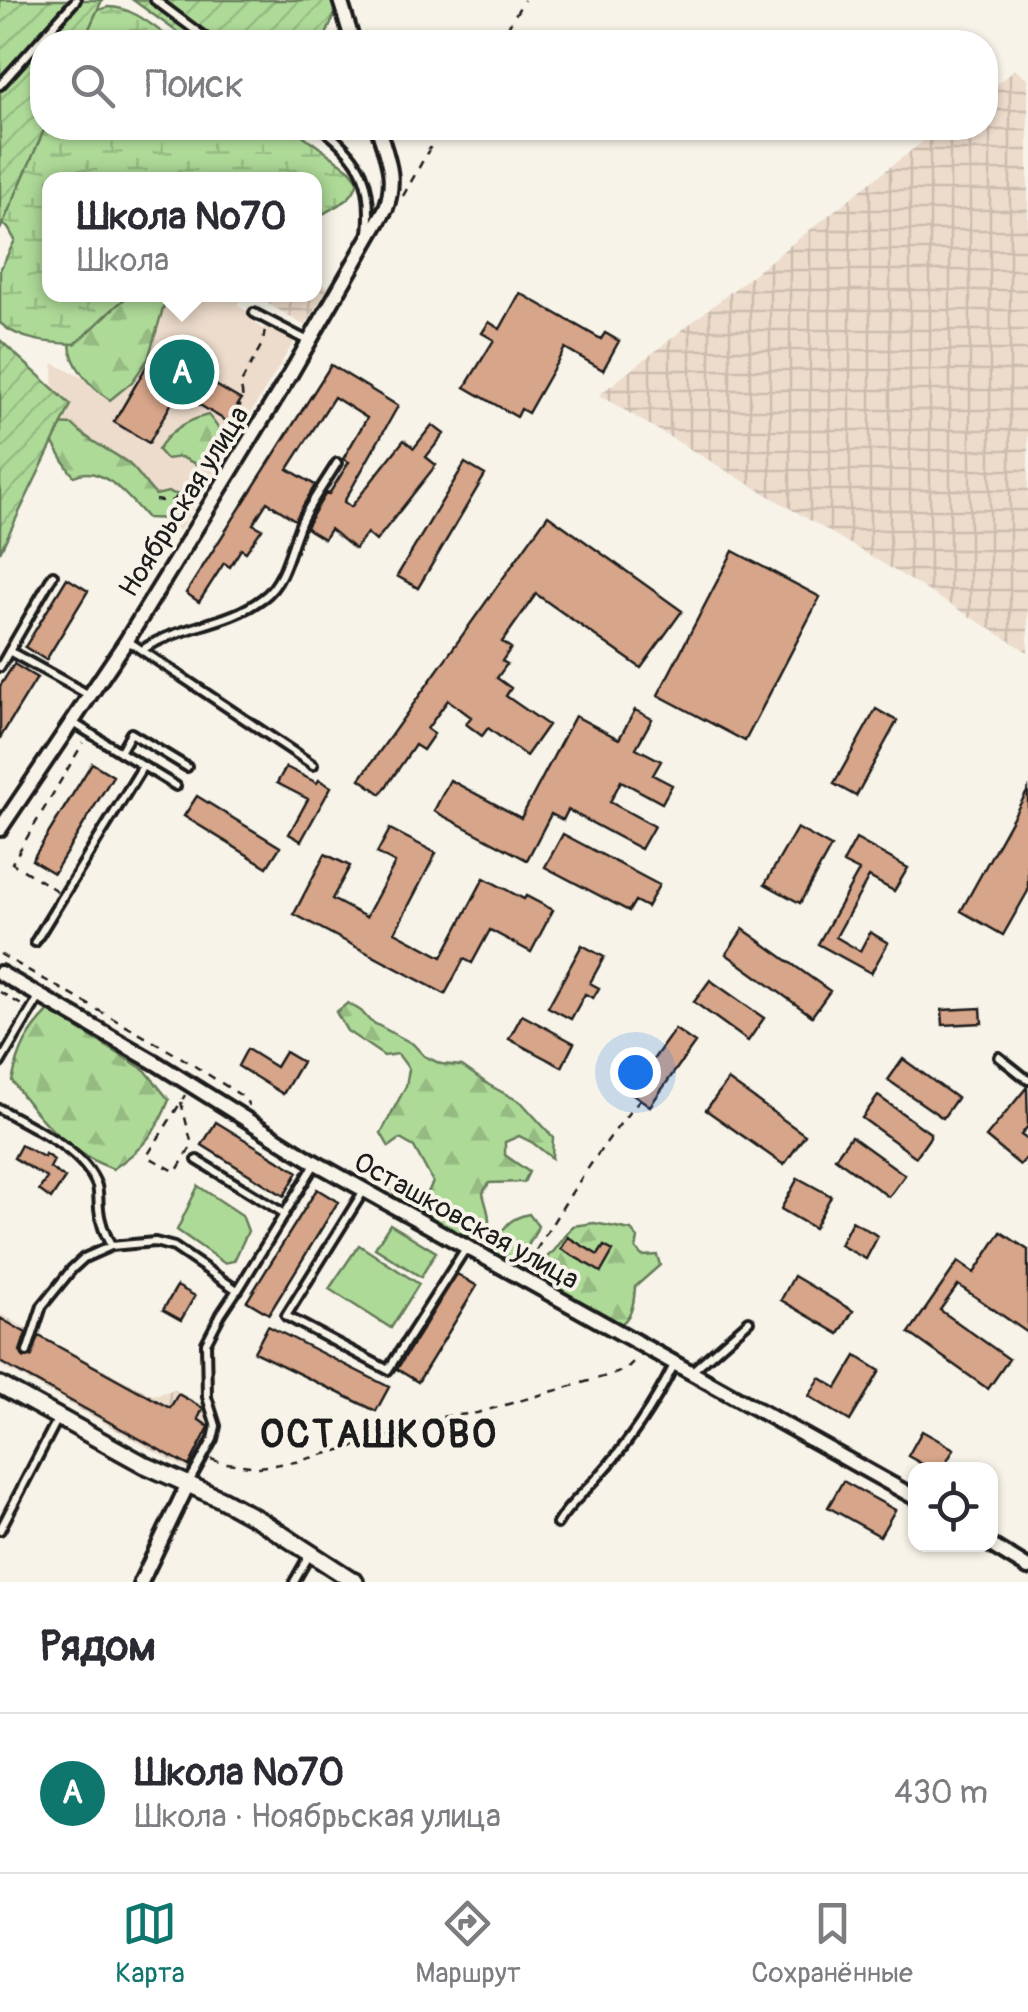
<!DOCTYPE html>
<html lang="ru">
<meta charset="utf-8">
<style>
body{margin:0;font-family:Pangolin,sans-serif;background:#f7f7f7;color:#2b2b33}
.controls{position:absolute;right:30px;bottom:30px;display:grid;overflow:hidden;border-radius:20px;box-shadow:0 2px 8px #0004}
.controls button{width:90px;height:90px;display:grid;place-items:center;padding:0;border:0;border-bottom:2px solid #e1e1e2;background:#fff;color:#2b2b33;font:50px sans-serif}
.you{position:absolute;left:635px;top:1072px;width:35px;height:35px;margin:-25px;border:8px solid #fff;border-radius:50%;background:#1a73e8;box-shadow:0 0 0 15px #1a73e833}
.badge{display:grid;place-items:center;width:65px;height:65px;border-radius:50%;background:#0f766e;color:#fff;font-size:32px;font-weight:700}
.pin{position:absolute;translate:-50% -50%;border:5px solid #fff;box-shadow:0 2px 10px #0006}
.popup{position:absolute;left:42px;top:172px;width:280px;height:130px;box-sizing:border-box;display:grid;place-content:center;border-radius:20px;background:#fff;filter:drop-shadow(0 2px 8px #0005);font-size:32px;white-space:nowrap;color:#7c7c81}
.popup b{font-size:38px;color:#2b2b33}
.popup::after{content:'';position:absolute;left:50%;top:100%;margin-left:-20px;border:20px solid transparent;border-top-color:#fff}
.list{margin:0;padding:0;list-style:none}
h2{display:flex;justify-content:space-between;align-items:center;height:130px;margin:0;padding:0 40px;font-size:42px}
h2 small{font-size:32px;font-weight:400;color:#7c7c81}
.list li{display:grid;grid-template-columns:65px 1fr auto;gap:30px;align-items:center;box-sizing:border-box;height:160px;padding:0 40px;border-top:2px solid #e1e1e2}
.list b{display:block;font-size:38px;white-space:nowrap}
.list p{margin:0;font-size:32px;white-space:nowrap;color:#7c7c81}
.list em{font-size:32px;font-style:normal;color:#7c7c81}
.icon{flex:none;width:55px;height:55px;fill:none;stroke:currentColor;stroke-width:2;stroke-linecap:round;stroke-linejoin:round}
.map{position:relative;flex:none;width:1028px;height:1582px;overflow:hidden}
.search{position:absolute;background:#fff;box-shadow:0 2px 8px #0004;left:30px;right:30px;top:30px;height:110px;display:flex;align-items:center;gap:25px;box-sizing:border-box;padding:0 35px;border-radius:40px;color:#7c7c81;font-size:38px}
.sheet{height:290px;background:#fff}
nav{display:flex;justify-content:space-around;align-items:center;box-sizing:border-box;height:140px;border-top:2px solid #e1e1e2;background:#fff;font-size:28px;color:#7c7c81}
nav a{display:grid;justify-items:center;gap:5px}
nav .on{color:#0f766e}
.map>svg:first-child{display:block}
.built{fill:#eddccc}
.industrial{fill:url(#industrial-grid)}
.forest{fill:url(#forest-firs);stroke:#657b5a;stroke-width:2.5}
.wetland{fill:url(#wetland-marsh);stroke:#657b5a;stroke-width:2.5}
.park{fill:#aeda98;stroke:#657b5a;stroke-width:2.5}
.garden{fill:url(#garden-furrows);stroke:#657b5a;stroke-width:2.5}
.building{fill:#d7a589;stroke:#1c1c1c;stroke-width:2.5}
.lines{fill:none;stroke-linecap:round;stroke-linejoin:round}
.service-casing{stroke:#1c1c1c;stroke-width:14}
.minor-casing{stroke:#1c1c1c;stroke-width:20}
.tertiary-casing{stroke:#1c1c1c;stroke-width:22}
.path{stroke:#1c1c1c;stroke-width:2.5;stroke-dasharray:8 8;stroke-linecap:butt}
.service{stroke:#f7f3e8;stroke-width:6}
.minor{stroke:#f7f3e8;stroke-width:12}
.tertiary{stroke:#f7f3e8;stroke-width:15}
.labels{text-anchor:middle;stroke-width:8;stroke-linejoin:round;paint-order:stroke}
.street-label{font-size:28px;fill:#1c1c1c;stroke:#f7f3e8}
.district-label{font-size:38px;font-weight:bold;letter-spacing:2.5px;fill:#1c1c1c;stroke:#f7f3e8}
</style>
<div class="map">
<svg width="1028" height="1582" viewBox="0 0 1028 1582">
<defs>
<pattern id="industrial-grid" width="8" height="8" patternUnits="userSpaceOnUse" patternTransform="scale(2.5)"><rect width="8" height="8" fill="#eddccc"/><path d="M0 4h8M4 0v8" fill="none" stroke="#cbbcaf"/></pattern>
<pattern id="forest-firs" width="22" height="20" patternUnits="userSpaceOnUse" patternTransform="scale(2.5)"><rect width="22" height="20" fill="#aeda98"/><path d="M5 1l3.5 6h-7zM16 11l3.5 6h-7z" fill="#95ba82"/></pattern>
<pattern id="wetland-marsh" width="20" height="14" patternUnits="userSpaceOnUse" patternTransform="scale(2.5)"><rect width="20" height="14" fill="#aeda98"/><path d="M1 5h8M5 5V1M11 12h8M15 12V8" fill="none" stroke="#95ba82"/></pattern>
<pattern id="garden-furrows" width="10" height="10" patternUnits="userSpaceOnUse" patternTransform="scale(2.5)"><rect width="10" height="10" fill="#aeda98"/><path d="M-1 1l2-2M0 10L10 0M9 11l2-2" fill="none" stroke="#95ba82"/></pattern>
</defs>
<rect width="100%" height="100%" fill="#f7f3e8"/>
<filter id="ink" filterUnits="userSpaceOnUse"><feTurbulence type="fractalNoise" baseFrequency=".01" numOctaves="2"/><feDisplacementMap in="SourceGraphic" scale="20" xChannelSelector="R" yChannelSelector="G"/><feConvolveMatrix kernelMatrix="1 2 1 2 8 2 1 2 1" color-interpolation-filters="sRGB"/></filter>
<g filter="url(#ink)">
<path class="built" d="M142,295h101l-6,10 14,9 -2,5 14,10 4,-4 27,17 -115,189 -127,-98 2,-18 -1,-52 32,16z"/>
<path class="industrial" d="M1014,70l14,8v574l-141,-86 -288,-171 341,-267h46v-36z
M315,279l13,8 -23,39 -51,-31 60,-1z
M0,1314l152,81 23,-5 30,17 8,23 -23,41 -190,-106z"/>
<path class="forest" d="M123,295h44l-19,64 -16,23 -22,18c-19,-12 -41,-36 -40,-59z
M208,415c17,19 18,24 6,47l-14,4 -19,-9 -15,2 -8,-9c11,-19 30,-30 50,-35z
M52,424l21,1c16,17 37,25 55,38 12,10 17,22 28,32l12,-3 23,6 -3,13 -15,8 -26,-1c-17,-19 -45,-56 -73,-42 -10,-11 -15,-25 -24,-37z
M348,1003l13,8 9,10 43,23 11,12 17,8 21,2 27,19 33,18 31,34 -1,21 -19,-15 -14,-7 -14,6v13l24,17 -5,10 -35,1 -6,10c4,21 16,34 -11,45 -16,-6 -68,-27 -77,-40 -1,-2 -1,-5 -2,-8h6l16,9 12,-5 6,-12 -19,-35 -14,-8 -11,8 -8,-14 25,-47 3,-17 -11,-15 -14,2 -37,-25 -11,-19z
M49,1011l96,59 24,30c-13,34 -27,49 -56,69 -44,-16 -75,-50 -101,-88 7,-30 14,-47 37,-70z
M529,1214l9,12c-6,16 -15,29 -29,38l-16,-7 -1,-10c13,-19 14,-28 37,-33z
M594,1223l37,7 7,8 -2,11 6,7 15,-1 3,10 -25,22c-1,17 -3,31 -18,40l-50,-28 -28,-22v-13l15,-13 19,-25z"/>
<path class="wetland" d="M108,7c26,0 47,21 67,35h-121l38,-30z
M42,128h251l57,42 8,10c-5,25 -27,25 -43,40l-1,-40h-265v114l81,1c-20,14 -35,33 -55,49 -25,-1 -55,-3 -75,-21v-53l15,-30 -7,-12 -8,-5z"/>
<path class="park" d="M198,1186l44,29 6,16 -14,30 -10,2 -47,-33z
M390,1224l46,28 -15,25 -46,-29z
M359,1245l60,39 -28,44 -62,-39z"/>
<path class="garden" d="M0,0h102l-19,42h-41v86h3l-45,102z
M133,0h208l-18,42h-132z
M0,340l71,65 -71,147z"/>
<path class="building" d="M520,293l81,46 4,-6 14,8 -16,29 -38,-22 -37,65 -7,-4 -4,8 -52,-30 29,-47 -12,-7 7,-11 11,7z
M156,350l85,50 -13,22 -50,-30 -29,51 -35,-21z
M331,365l67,41 -54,96 7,5 53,-67 10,8 18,-23 12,9 -18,23 10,8 -60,76 -9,-8 -12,16 -25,-20 -6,10 -15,-9 -3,-3 12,-21 8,-13 3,1 20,-32 -6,-3 24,-41 -33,-21 -46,72 27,16 -20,35 -28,-18 -14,22 9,5 -16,23 -5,-3 -11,18 -6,-4 -25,39 -13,-9z
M465,463l20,12 -67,113 -21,-12z
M548,515l134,96 -41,57 -105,-74 -34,48 9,6 -9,13 5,3 -10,14 14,10 -5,8 42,29 -22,31 -38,-28 -6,8 -16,-12 5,-7 -23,-17 -21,29 7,5 -11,16 -8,-5 -34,49 -21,-15z
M733,551l87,46 -75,144 -87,-46z
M67,578l21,13 -42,69 -21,-13z
M14,664l23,14 -37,60v-52z
M876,709l21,12 -41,75 -22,-12z
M635,710l17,9 -16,29 25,13 -8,14 19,10 -10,18 -41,-22 -11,21 44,24 -13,23 -73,-39 -5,10 -12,-6 -24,46 -93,-49 16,-31 71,38 54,-102 44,23z
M92,763l21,13 -59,97 -22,-13z
M286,767l31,16 2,-3 12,7 -30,54 -12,-7 19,-35 -31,-16z
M1028,790v101l-25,44 -42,-24z
M197,796l83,51 -13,20 -83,-51z
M797,828l34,19 -31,56 -35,-19z
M390,829l46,24 -41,79 47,25 42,-79 40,21 2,-3 27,14 -22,42 -41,-22 -18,33 -8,-4 -19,35 -151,-80 31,-60 25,12 -18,33 34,18 29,-54 -18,-10z
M563,834l96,51 -12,22 -12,-6 -6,10 -84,-44z
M856,839l52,29 -14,23 -25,-14 -33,60 24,14 10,-19 18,11 -17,30 -53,-29 41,-73 -16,-8z
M743,929l87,62 -18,25 -86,-62z
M582,945l22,12 -14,26 9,5 -6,10 -8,-4 -14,25 -23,-12z
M710,980l54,38 -16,23 -54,-39z
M981,1008l1,15 -39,2 -1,-15z
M522,1015l52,28 -12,24 -53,-28z
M675,1029l20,14 -45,63 -20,-14z
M247,1049l29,18 9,-15 17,10 -19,32 -45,-28z
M903,1059l54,39 -14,20 -55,-38z
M728,1080l77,55 -21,30 -78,-55z
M1027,1087l1,39 -7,9 7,5v16l-8,9 -34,-28z
M878,1096l52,37v4l-14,20 -54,-39z
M216,1122l82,50 -14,24 -82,-51z
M851,1136l54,39 -16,22 -54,-39z
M21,1145l23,12 1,-3 9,6 -4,8 15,10 -14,21 -12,-9 8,-12 -33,-20z
M798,1178l33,18 -17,32 -33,-19z
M317,1189l21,13 -69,112 -22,-13z
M852,1221l26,15 -12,23 -26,-14z
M1001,1232l27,18v83l-70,-48 -18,25 69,49 -21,30 -79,-56 49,-71 16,11z
M568,1237l30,18 6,-9 9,5 -12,21 -40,-23z
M457,1274l20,12 -59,96 -21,-13z
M794,1276l59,35 -14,23 -58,-34z
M177,1286l18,10 -14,24 -18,-10z
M0,1318l26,15 -6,18 4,7 8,-2 7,-20 131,72 8,-14 25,14 -5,11 11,8 -20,39 -189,-104z
M268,1326l121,61 -13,24 -122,-59z
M856,1356l24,15 -30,50 -41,-25 11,-18 17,10z
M922,1431l32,18 -12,21h-9l-25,-14z
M843,1481l52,29 -15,26 -52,-29z"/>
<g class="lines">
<g class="service-casing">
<path id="service" d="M155,0l56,42
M0,85l76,-85
M322,128c40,31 51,54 46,106
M254,313l54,28
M128,641l185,124
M142,650c37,-25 85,-24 121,-52 24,-17 28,-57 41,-82 10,-18 22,-35 33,-53
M9,651l80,44
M0,667l53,-92
M120,752l11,-19 56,34
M143,766l33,20
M35,942l108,-176 -71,-44
M999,1057l29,23
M0,1063l39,-66
M0,1109c33,19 83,40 97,77 2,8 1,15 2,23 1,14 6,25 12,37
M197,1160l88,54
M363,1192l-77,124 102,54 78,-122
M238,1290l77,-126
M27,1352l15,-46 30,-37 12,-11 27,-12 44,-4 19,5 63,43 -16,24 -15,29 1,54 9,29 -3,13 -25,45
M690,1373l59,-52
M557,1524c11,-19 27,-31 41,-47 30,-33 56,-72 76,-112
M0,1530l58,-112
M294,1582l16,-28"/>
</g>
<g class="minor-casing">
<path id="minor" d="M340,0l13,42
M0,829l127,-189 164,-267 95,-165c11,-31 1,-50 -8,-80
M0,973l156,90 160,100 600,335
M989,1544l39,24
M141,1582l47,-98"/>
</g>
<g class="tertiary-casing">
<path id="tertiary" d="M0,1385l145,80 76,34 40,22 94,61"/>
</g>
<path class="path" d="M499,42l25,-42
M403,196l38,-68
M155,500l14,2 6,-3 61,-84c5,-11 9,-18 4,-30l23,-43 2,-13
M57,891l-45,-28 71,-120
M0,954l182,104 63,40 4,8
M0,992l25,15
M181,1102l11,43 -16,27 -29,-16 34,-54 4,-7
M528,1264c34,-58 69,-113 112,-165
M211,1459l8,3 40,5 36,-5 90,-24 45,-20 47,-5 140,-40 10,-5 11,-11"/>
<use href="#service" class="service"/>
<use href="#minor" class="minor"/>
<use href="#tertiary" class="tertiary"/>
</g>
</g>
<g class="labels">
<g class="street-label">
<text transform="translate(183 501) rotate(-58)" y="10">Ноябрьская улица</text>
<text transform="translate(467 1220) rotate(29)" y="10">Осташковская улица</text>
</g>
<g class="district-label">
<text x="379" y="1447">ОСТАШКОВО</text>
</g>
</g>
</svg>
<div class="controls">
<button><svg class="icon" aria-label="locate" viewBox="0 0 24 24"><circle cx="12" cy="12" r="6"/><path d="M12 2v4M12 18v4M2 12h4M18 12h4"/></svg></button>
</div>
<div class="you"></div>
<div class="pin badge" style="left:182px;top:372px">A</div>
<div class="popup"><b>Школа №70</b>Школа</div>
<div class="search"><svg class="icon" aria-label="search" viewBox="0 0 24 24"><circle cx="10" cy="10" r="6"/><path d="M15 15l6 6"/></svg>Поиск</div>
</div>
<section class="sheet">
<h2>Рядом<small></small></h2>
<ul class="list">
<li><span class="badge">A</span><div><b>Школа №70</b><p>Школа · Ноябрьская улица</p></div><em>430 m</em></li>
</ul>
</section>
<nav>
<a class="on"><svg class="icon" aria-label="map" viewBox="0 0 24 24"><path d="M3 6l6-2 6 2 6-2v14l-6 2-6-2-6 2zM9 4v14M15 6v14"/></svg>Карта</a>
<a><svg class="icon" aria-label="directions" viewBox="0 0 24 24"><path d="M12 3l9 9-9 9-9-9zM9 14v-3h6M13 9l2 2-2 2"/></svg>Маршрут</a>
<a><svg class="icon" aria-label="saved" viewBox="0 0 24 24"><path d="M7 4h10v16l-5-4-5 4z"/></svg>Сохранённые</a>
</nav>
